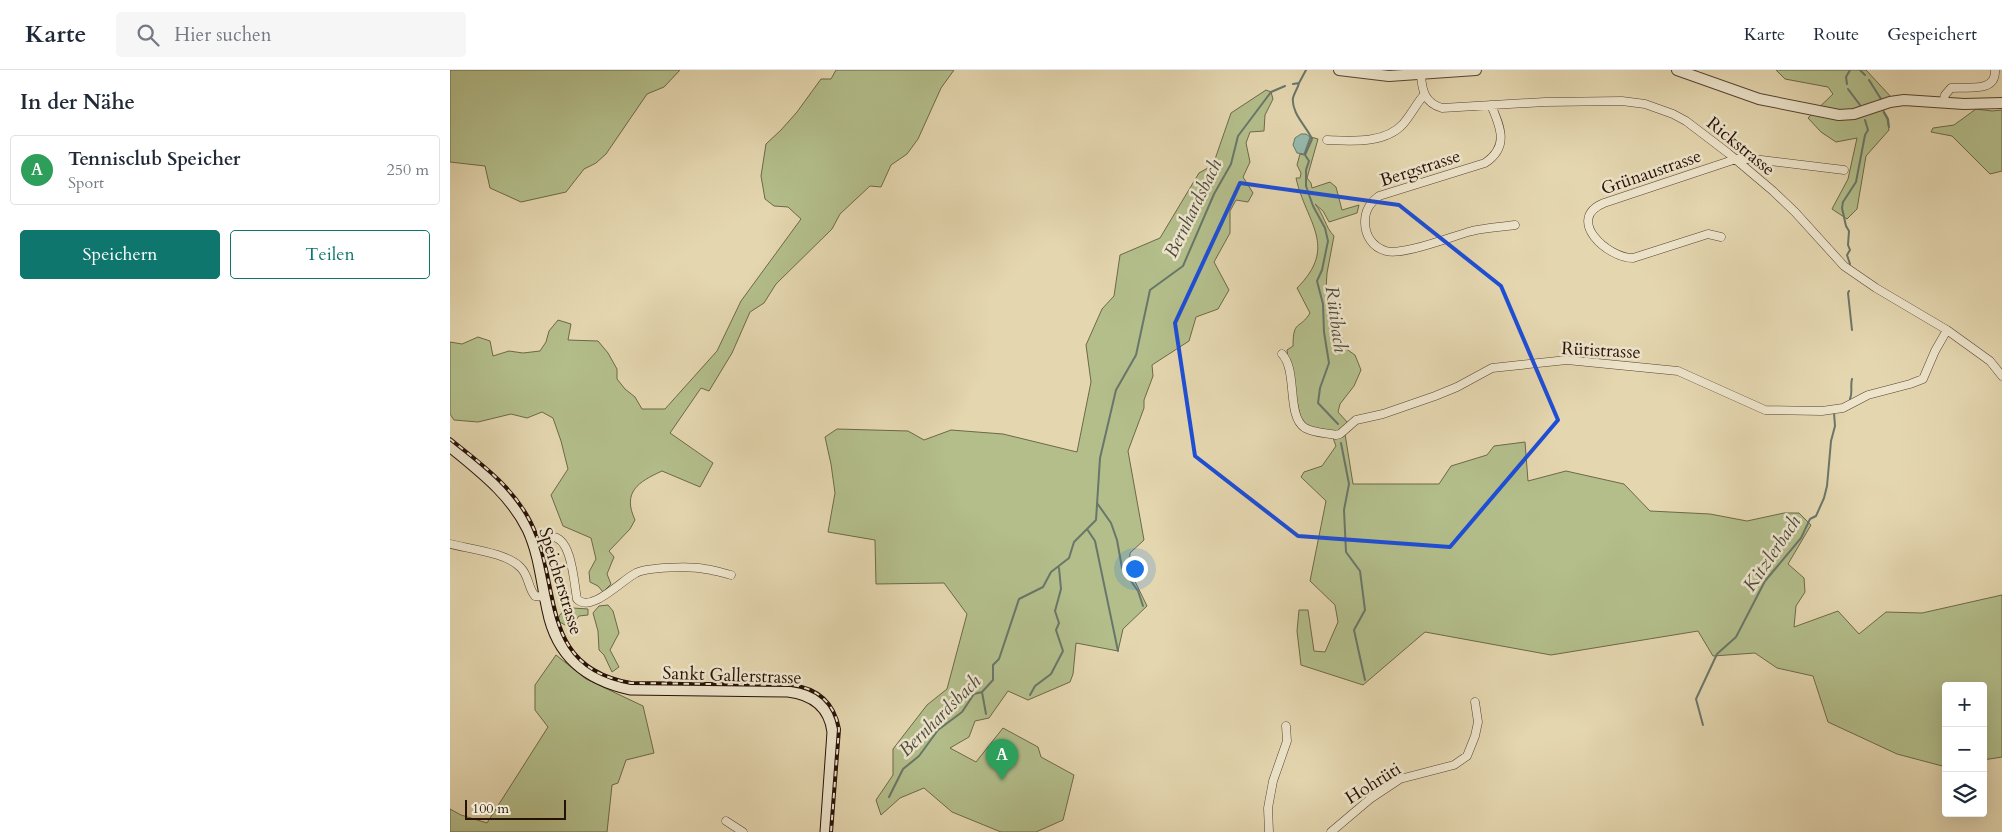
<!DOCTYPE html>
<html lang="de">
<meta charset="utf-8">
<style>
body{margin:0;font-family:Cardo,serif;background:#f6f6f7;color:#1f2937}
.controls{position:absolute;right:15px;bottom:15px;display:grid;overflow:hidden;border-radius:5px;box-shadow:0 5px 20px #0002}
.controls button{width:45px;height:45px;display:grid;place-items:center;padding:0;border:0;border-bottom:1px solid #e0e1e3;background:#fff;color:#1f2937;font:25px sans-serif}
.scale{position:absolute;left:15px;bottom:12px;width:101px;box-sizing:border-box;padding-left:5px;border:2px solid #271107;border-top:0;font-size:14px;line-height:18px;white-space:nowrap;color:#271107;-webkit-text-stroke:4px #ede4cb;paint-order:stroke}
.you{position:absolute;left:684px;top:498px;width:18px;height:18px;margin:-12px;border:4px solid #fff;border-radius:50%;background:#1a73e8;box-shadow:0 0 0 8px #1a73e833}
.badge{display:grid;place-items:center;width:32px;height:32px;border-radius:50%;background:#0f766e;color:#fff;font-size:16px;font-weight:700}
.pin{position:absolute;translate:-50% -41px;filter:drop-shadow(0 1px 2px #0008)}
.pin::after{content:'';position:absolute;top:26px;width:18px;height:15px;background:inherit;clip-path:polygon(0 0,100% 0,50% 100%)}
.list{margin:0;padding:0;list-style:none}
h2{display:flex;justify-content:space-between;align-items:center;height:65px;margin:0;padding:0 20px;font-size:21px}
h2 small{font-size:16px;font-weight:400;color:#747a83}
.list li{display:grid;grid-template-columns:32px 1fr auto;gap:15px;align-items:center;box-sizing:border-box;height:70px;margin:0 10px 10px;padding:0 10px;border:1px solid #e0e1e3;border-radius:5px}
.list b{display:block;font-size:19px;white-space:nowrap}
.list p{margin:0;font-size:16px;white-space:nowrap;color:#747a83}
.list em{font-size:16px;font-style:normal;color:#747a83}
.actions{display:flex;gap:10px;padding:15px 20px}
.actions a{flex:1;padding:11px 0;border:1px solid #0f766e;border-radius:5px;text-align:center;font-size:18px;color:#0f766e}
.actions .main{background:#0f766e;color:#fff}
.icon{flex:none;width:28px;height:28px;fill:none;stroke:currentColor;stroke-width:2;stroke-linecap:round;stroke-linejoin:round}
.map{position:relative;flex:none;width:1552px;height:762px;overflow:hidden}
header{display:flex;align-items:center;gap:30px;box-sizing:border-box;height:70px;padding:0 25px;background:#fff;border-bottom:1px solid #e0e1e3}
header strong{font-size:24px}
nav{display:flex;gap:28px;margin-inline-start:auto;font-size:18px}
.search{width:350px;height:45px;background:#f6f6f7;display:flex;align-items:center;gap:12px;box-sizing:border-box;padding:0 18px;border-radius:5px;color:#747a83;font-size:19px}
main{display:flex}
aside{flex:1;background:#fff}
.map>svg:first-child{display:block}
.green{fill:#b3be8b;stroke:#6d6849}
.water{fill:#95b9ac;stroke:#69766a}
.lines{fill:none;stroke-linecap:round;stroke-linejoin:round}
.stream{stroke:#69766a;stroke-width:2}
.minor-casing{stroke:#564231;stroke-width:9}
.tertiary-casing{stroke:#564231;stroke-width:12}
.secondary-casing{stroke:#271107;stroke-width:13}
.minor{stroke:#ede4cb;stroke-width:8}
.tertiary{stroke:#ede4cb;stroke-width:10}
.secondary{stroke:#ede4cb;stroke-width:11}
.rail-casing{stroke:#271107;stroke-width:4}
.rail{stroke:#ede4cb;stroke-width:2;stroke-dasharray:5.5;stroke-linecap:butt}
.marked{fill:none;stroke:#1d4ed8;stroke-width:4;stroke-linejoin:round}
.labels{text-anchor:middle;stroke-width:5;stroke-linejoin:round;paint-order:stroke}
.street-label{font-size:18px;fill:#271107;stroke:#ede4cb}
.water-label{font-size:19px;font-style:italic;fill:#4e4c41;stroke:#ede4cb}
</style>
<header>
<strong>Karte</strong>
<div class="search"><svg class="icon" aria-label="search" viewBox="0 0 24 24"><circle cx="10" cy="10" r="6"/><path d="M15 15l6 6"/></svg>Hier suchen</div>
<nav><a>Karte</a><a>Route</a><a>Gespeichert</a></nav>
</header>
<main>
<aside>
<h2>In der Nähe<small></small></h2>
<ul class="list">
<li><span class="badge" style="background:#2e9e5b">A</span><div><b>Tennisclub Speicher</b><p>Sport</p></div><em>250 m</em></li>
</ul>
<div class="actions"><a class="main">Speichern</a><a>Teilen</a></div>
</aside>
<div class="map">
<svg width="1552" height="762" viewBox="0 0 1552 762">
<rect width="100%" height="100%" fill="#e4d6af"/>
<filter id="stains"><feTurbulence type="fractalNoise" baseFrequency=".004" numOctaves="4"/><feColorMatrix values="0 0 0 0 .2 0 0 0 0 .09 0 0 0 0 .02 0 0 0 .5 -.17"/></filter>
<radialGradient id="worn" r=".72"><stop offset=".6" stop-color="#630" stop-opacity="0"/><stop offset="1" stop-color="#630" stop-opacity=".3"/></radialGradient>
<path class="green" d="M0,0h230l-16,17 -17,7 -41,60 -10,9 -12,6 -18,23 -45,10 -31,-14 -5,-22 -35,-4z
M386,0h118l-13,18 -23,51 -11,15 -16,11 -10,22 -11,-1 -30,28 -8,15 -56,55 -12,19 -14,9 -18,41 -23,38 -8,-3 -31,45 43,30 -13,24 -38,-16c-24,11 -40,21 -27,49l-5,9 -21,22 5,6 -7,17 4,10 -8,8 -5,-6 -8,-4 -1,-10 7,-13 -5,-21 -28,-12 -12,-31 17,-26 -7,-28 -8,-23 -11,-6 -15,6 -16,-4 -33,8 -24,-2 -4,-6v-72l12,2 16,-7 12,4 3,15 16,-5 14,2 17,-2 6,-9 3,-11 9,-11 13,4 -3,16 30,1 10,12 9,16v10l8,10 10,8 7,12h23l52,-58 24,-50 60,-82 -13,-12 -14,-1 -9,-7 -4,-23 5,-32 15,-14 16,-18 24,-33h10z
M1326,0h90l26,28 -9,14 4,7 2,11 -23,26 -9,53 -10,10 -15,-10 16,-30 9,-41 -21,4 -15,-10 -13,-14 25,-24 -5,-7 -43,-8z
M816,20l5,2 2,7 -8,16 -1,16 -14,1 -4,11 4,19 -7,15 10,16 -5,9 -12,-2 -6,11v22l-16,29 15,28 -11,19 -22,8 -7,24 -37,24 1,11 -9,24v8l-16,43 16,89 -14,13 -1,16 18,37 -24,23 -5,22 -42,-8 -3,31 -3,8 -42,18 -20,-9 -19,27 -14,3 -6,16 -19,11 26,14 27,-34 35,19 3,10 33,18 -11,45 -27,12h-35l-49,-20 -28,-24 -24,10 -19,17 -5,-15 17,-25v-26l34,-44 20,-16 20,-75 -23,-31 -68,1 -1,-44 -47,-8 7,-39 -4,-29 -6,-27 12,-8 71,2 16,9 27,-10 52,4 74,18 14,-70 -5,-37 16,-36 12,-13 6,-41 40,-17 39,-65 14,-8 18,-52z
M1526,39l16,2 10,-1v61l-12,3 -38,-38 -21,-4 2,-4 21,-3z
M861,67l7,2 -11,39 4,5 1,5 18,-6 6,5 6,23 17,-5 -2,8 -28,9 -6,-11 -8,-7c9,10 10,23 19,32l-7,37 -1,16 19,59 10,7 6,15 -7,16 -14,18 -2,8 10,11 -9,9 -30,-5 -8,-7 -13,-62 -1,-8 6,-4c0,-27 7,-16 17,-33l-13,-25c42,-42 9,-65 -1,-110h4l1,-5 -4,-8 3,-11 4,1z
M895,364l8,50h86l12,-18 36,-11 7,-9 31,-4 3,39 38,-10 58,13 26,27 60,3 37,7 37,-8h15l12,12 -23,39 16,14 1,14 -9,14 -2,21 44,-16 21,23 27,-22 36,1 80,-18v162l-19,3v-74h-37v81l-49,-13 -69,-32 -15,-46 -36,-8 -22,-15 -42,3 -15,-25 -147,24 -126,-23 -62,53 -62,-20 -4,-34 2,-21h9l6,41 11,1 13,-30 -3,-17 -25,-24 16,-80 -25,-24 3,-5 18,-6 14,-20 -3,-8z
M158,535l5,6 6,22 -9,17 9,17 -7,5 -8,-17 -5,-5 -1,-19 -5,-18 6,-7z
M123,538l15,1v6l-9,1 -7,9h-7l-7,-4c1,-9 7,-11 15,-13z
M106,585l30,24 57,27 11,47 -28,7 -8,23 -6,2 -5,47h-157v-23l11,6 26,8 61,-96 -13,-17v-25z"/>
<path class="water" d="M851,64h5l4,3 -6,17 -7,-1 -4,-8 2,-7z"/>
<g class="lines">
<path class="stream" d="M1410,0l5,5
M1419,10l12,19
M849,13c-1,5 -5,10 -6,15 -2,15 14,29 19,41l-7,16 4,6 -3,9v16l7,20 12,22 3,13 -6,29 -5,11 6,23 1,28 5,31 -9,25 -2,15 20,21
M843,14l6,-1 7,-13
M1397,14l-1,-7 4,-7
M1398,19l12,16
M1434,42l4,7 1,8
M1400,194l-3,-9 3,-5 -2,-5 1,-14 -3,-5 -4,-18 1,-6 13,-20 9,-47 3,-5 -3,-10
M1399,221l-1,2 4,37
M1400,329c3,-7 0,-13 2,-20
M891,373l8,41 -5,26 2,42 14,19 5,39 -11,20 11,50
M647,433l14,20 6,17 5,28 16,23 5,15
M637,459l8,12 23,110
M532,622l4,22
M580,625l5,-9 16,-12 12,-23 -7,-21 3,-7 -4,-12 6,-22 -2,-21
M1253,655l-7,-26 21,-45 19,-17 29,-56 36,-43 9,-19 6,-3 8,-18 3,-12 4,-45 4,-15 -1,-13
M439,727l14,-28 16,-13 19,-26 24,-18 12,-18 8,-2 11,-12v-15l6,-6 20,-60 24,-12 8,-15 18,-14 5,-16 22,-22 4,-62 16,-68 20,-35 14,-65 33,-24 31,-72 17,-30 7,-28 33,-44 14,-6"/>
<g class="minor-casing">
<path id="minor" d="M971,5c1,16 4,28 21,33l103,-6 77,-1 23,3 28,10 13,7 42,32 45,38 22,21 49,54 32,22 71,42 43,31 12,15
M1493,33l2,-8 6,-7c15,-2 45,6 44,-18
M1041,35c10,23 18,42 -6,58l-106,33c-9,7 -14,14 -14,26 0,13 7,25 21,29 17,5 67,-15 86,-20 14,-3 29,-4 43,-6
M877,70c24,1 58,4 76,-16 8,-9 13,-20 21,-29
M1271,167l-13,-3 -75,24c-26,0 -68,-39 -29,-55l132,-44h17l91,11
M832,284c16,17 4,62 23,74 9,5 21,5 31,7l4,-1 16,-14 27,-6 52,-18 22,-9 35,-19 75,-8 111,11 87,39 57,1 21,-3 25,-13 42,-11 13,-5 12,-28 12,-21
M83,473c6,-2 13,-6 19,-6 20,0 22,47 25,62 14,15 46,-20 59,-26 11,-6 56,-7 69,-4 9,1 18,4 26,6
M0,474c20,5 58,9 71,24 8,8 7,20 14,28l10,1
M276,751l17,11
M819,762l-1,-24 5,-27 14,-40 -1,-15
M881,762l39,-33 30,-20 54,-14 13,-9 8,-20 3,-14 -3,-20"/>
</g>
<g class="tertiary-casing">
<path id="tertiary" d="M889,0l50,6 87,-6
M1227,0l82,29 80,16 15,-1 36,-12 14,-2 60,4 38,-1"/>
</g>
<g class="secondary-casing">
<path id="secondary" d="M0,376c30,25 60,47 78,83 12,26 14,54 20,81 9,46 38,69 82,79l158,2c25,3 42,15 45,41l-7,100"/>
</g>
<use href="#minor" class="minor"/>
<use href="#tertiary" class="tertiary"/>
<use href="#secondary" class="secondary"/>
<g class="rail-casing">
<path id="rail" d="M0,369c30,24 62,47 80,82 33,63 6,145 101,162l160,2c26,3 43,17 48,44l-8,103"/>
</g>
<use href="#rail" class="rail"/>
</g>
<path class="marked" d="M790,113l159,22 102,81 57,134 -108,127 -152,-11 -103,-80 -20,-133z"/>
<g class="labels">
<g class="street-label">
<text transform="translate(1291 76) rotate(39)" y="6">Rickstrasse</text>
<text transform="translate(970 98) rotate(-18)" y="6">Bergstrasse</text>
<text transform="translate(1201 102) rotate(-19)" y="6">Grünaustrasse</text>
<text transform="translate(1151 280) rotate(3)" y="6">Rütistrasse</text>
<text transform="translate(111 511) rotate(73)" y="6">Speicherstrasse</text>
<text transform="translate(282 605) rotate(2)" y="6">Sankt Gallerstrasse</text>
<text transform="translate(923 713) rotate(-32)" y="6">Hohrüti</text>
</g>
<g class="water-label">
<text transform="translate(742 138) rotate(-64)" y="7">Bernhardsbach</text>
<text transform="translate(887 249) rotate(82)" y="7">Rütibach</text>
<text transform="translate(1321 483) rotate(-56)" y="7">Kitzlerbach</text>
<text transform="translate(489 645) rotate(-45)" y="7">Bernhardsbach</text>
</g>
</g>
<rect width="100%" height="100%" filter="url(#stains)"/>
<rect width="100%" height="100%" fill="url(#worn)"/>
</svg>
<div class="controls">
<button>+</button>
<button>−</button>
<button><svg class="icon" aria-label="layers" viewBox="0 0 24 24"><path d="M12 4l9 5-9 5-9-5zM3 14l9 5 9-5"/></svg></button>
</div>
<div class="scale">100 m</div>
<div class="you"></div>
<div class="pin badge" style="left:552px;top:710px;background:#2e9e5b">A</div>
</div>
</main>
